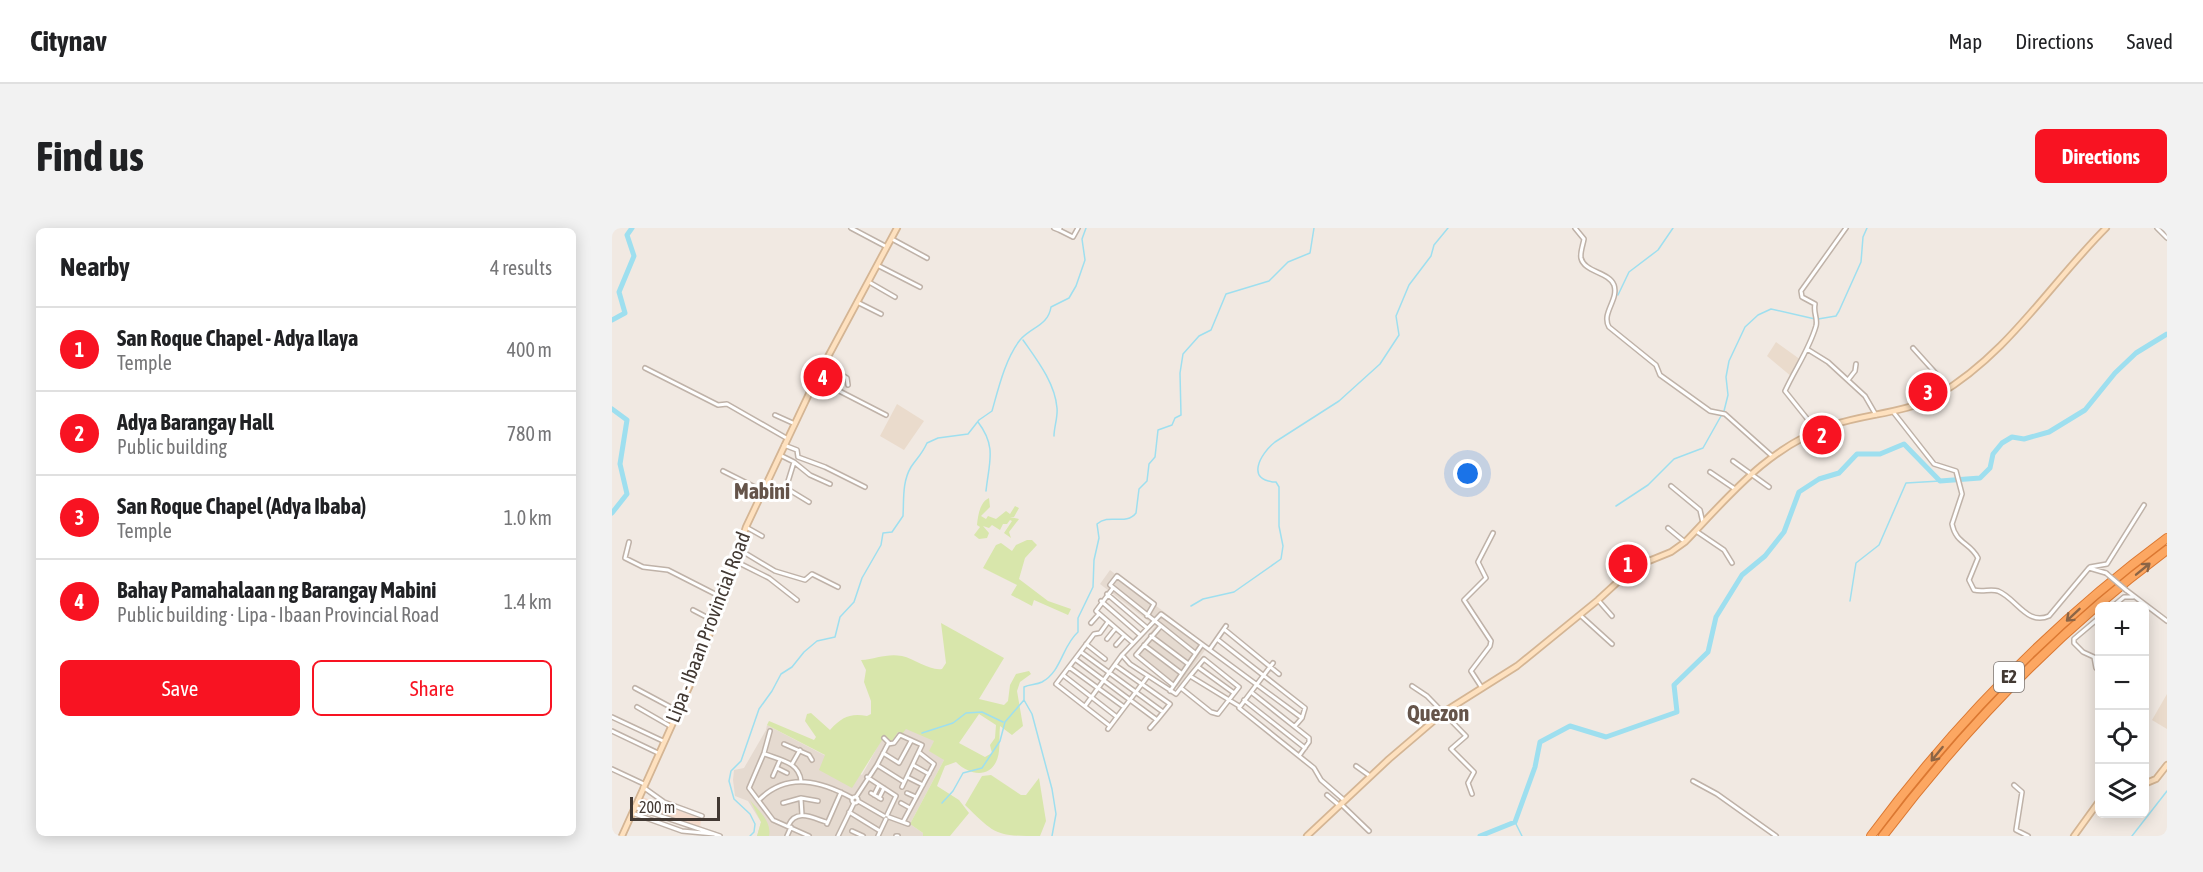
<!DOCTYPE html>
<meta charset="utf-8">
<style>
body{margin:0;font-family:"Asap Condensed",sans-serif;background:#f2f2f2;color:#202124}
.controls{position:absolute;right:18px;bottom:18px;display:grid;overflow:hidden;border-radius:9px;box-shadow:0 3px 15px #0003}
.controls button{width:54px;height:54px;display:grid;place-items:center;padding:0;border:0;border-bottom:2px solid #e0e0e0;background:#fff;color:#202124;font:30px sans-serif}
.scale{position:absolute;left:18px;bottom:15px;width:90px;box-sizing:border-box;padding-left:6px;border:3px solid #423933;border-top:0;font-size:16px;line-height:21px;white-space:nowrap;color:#423933;-webkit-text-stroke:4px #fff;paint-order:stroke}
.you{position:absolute;left:856px;top:246px;width:21px;height:21px;margin:-15px;border:4px solid #fff;border-radius:50%;background:#1a73e8;box-shadow:0 0 0 9px #1a73e833}
.badge{display:grid;place-items:center;width:39px;height:39px;border-radius:50%;background:#f81322;color:#fff;font-size:20px;font-weight:700}
.pin{position:absolute;translate:-50% -50%;border:3px solid #fff;box-shadow:0 2px 6px #0006}
.list{margin:0;padding:0;list-style:none}
h2{display:flex;justify-content:space-between;align-items:center;height:78px;margin:0;padding:0 24px;font-size:26px}
h2 small{font-size:20px;font-weight:400;color:#757577}
.list li{display:grid;grid-template-columns:39px 1fr auto;gap:18px;align-items:center;box-sizing:border-box;height:84px;padding:0 24px;border-top:2px solid #e0e0e0}
.list b{display:block;font-size:22px;white-space:nowrap}
.list p{margin:0;font-size:20px;white-space:nowrap;color:#757577}
.list em{font-size:20px;font-style:normal;color:#757577}
.actions{display:flex;gap:12px;padding:18px 24px}
.actions a{flex:1;padding:14px 0;border:2px solid #f81322;border-radius:9px;text-align:center;font-size:21px;color:#f81322}
.actions .main{background:#f81322;color:#fff}
.icon{flex:none;width:33px;height:33px;fill:none;stroke:currentColor;stroke-width:2;stroke-linecap:round;stroke-linejoin:round}
.map{position:relative;flex:none;width:1555px;height:608px;overflow:hidden;border-radius:9px}
header{display:flex;align-items:center;gap:36px;box-sizing:border-box;height:84px;padding:0 30px;background:#fff;border-bottom:2px solid #e0e0e0}
header strong{font-size:28px}
nav{display:flex;gap:33px;margin-inline-start:auto;font-size:21px}
.intro{display:flex;align-items:center;justify-content:space-between;box-sizing:border-box;height:144px;padding:0 36px}
h1{margin:0;font-size:42px}
.button{padding:15px 27px;border-radius:9px;background:#f81322;color:#fff;font-size:21px;font-weight:700}
main{display:flex;gap:36px;padding:0 36px}
aside{flex:1;background:#fff;border-radius:9px;box-shadow:0 3px 15px #0003}
.map>svg:first-child{display:block}
.residential{fill:#e5dad0}
.commercial{fill:#f4dbcc}
.education{fill:#eadbcc}
.green{fill:#d8e6ab;fill-rule:evenodd}
.lines{fill:none;stroke-linecap:round;stroke-linejoin:round}
.stream{stroke:#9edfef;stroke-width:1.5}
.river{stroke:#9edfef;stroke-width:5}
.street-casing{stroke:#bfb2a8;stroke-width:6}
.secondary-casing{stroke:#d4b594;stroke-width:8}
.highway-casing{stroke:#db7832;stroke-width:10}
.street{stroke:#fff;stroke-width:3}
.secondary{stroke:#fee1bf;stroke-width:4.5}
.highway{stroke:#fca762;stroke-width:8}
.street-bridge-casing{stroke:#bfb2a8;stroke-width:6;stroke-linecap:butt}
.street-bridge{stroke:#fff;stroke-width:3}
.oneway{stroke:#8c6546}
.labels{text-anchor:middle;stroke-width:6;stroke-linejoin:round;paint-order:stroke}
.shield{fill:#fff;stroke:#7b7470;stroke-width:1.5}
.shield-label{font-size:18px;font-weight:bold;fill:#423933}
.street-label{font-size:20px;fill:#423933;stroke:#fff}
.quarter-label{font-size:22px;font-weight:bold;fill:#65544a;stroke:#fff}
</style>
<header>
<strong>Citynav</strong>
<nav><a>Map</a><a>Directions</a><a>Saved</a></nav>
</header>
<div class="intro"><h1>Find us</h1><a class="button">Directions</a></div>
<main>
<aside>
<h2>Nearby<small>4 results</small></h2>
<ul class="list">
<li><span class="badge">1</span><div><b>San Roque Chapel - Adya Ilaya</b><p>Temple</p></div><em>400 m</em></li>
<li><span class="badge">2</span><div><b>Adya Barangay Hall</b><p>Public building</p></div><em>780 m</em></li>
<li><span class="badge">3</span><div><b>San Roque Chapel (Adya Ibaba)</b><p>Temple</p></div><em>1.0 km</em></li>
<li><span class="badge">4</span><div><b>Bahay Pamahalaan ng Barangay Mabini</b><p>Public building · Lipa - Ibaan Provincial Road</p></div><em>1.4 km</em></li>
</ul>
<div class="actions"><a class="main">Save</a><a>Share</a></div>
</aside>
<div class="map">
<svg width="1555" height="608" viewBox="0 0 1555 608">
<rect width="100%" height="100%" fill="#f1e9e2"/>
<path class="residential" d="M498,342l98,76 -30,41 -43,-33 20,-28 -55,-42z
M276,484l46,29 10,19 -34,64 13,9v3h-166l4,-14 -13,-21 -13,-5 -2,-16 1,-10 10,-2 22,-38 1,-5 95,50 27,-49z"/>
<path class="commercial" d="M28,568l61,23 -1,9 -22,-4 -43,-17z"/>
<path class="education" d="M1164,114l25,18 -9,17 -25,-21z
M285,176l27,17 -20,29 -24,-14z
M1555,466v35l-15,-9z"/>
<path class="green" d="M377,270l1,9 -9,9 5,3 2,-3 8,3 10,-8 4,3 5,-8 4,2 -5,9h-4l9,2 -10,13 2,6 -7,-5 8,-12 -2,-1 -3,4h-4l-3,6 -8,-5 -3,3 -6,-2 6,7 -2,5 -8,1 -5,-4 6,-8 -3,-2c1,-10 3,-23 12,-27z
M415,312h5l5,5 -12,13 -6,21 29,22 23,8 -3,6 -34,-15 -2,6 -21,-11 6,-10 -34,-17 13,-23 5,-2 11,8 4,-6z
M329,395l63,35 -25,41 25,6 4,-4 2,-16 6,-11 13,-3 2,3 -11,8 -3,9 6,35 -11,9 -12,-9c-1,8 0,17 -1,25 -3,27 -27,27 -43,11l-11,4 -8,20 22,14 10,13 -19,23h-27v-3l-13,-9 34,-64 -15,-9 5,-10 -28,-12 -4,5 -4,-2 -6,9 -8,-4 -32,51 -33,-18 6,-15 -58,-30 2,-4 45,19 2,-3 -11,-16 2,-7 4,-1 19,17c12,-13 20,-17 37,-14l4,-2v-13l-7,-19 2,-12 -5,-10c15,-1 26,-7 41,-4 13,3 28,15 40,13l4,-6zM367,486l17,11 -1,13 -5,7 2,8 -7,4 -26,-14z
M379,547l30,20h5l13,-17 7,43 -6,15c-45,0 -44,-1 -75,-31l17,-29z
M138,572c9,11 22,22 19,36h-12l4,-14z"/>
<g class="lines">
<path class="stream" d="M1006,67l11,-23 29,-22 15,-22
M1206,91l18,-3 3,-5 22,-49 2,-25 4,-9
M411,112c14,20 32,43 34,68 1,9 -3,19 -3,28
M1112,183l4,-16 -2,-18 3,-16 16,-34 13,-12 13,-6 44,10
M366,194c19,25 11,40 8,69
M1004,278l32,-21 26,-26 29,-11 18,-32
M1238,373l6,-38 23,-18 27,-62 34,-2
M579,378l12,-7 31,-7 47,-33 2,-13 -4,-20v-39l-3,-5c-31,-1 -16,-28 -1,-40l64,-41 41,-37 19,-29 -3,-19 13,-31 22,-29 3,-11 14,-17
M310,505l31,-10 13,-10 16,-1 21,10
M330,575l11,-12 10,-18 19,-5 18,-27 5,-19 19,-22
M903,594l7,14
M138,608l4,-4 1,-8 -5,-10 -16,-15 -5,-18 2,-10 10,-10 18,-52 13,-18 9,-17 11,-7 12,-15 13,-11 18,-4 5,-20 14,-15 8,-24 19,-33 2,-12 9,-1 11,-16c1,-16 -1,-34 8,-49 7,-10 11,-13 16,-24l11,-5 30,-4 11,-14 13,-9c6,-21 13,-52 28,-71 11,-13 28,-14 31,-33l18,-9 7,-12 9,-26 -3,-21 4,-11
M440,608l4,-22 -4,-25 -20,-75 -8,-14v-13c6,-3 12,-2 18,-5 20,-11 20,-36 36,-50v-14l15,-31 1,-27 5,-22 -2,-14c12,-11 29,2 39,-11l3,-24 8,-8 2,-17 6,-7 3,-27 14,-5 3,-7 6,-3 -1,-42 3,-19 16,-18 12,-6 15,-36 43,-13 19,-19 22,-9 4,-25
M1520,608l35,-45"/>
<path class="river" d="M0,92l13,-7 -6,-21 15,-36 -7,-21 5,-7
M0,181l15,11 -7,44 7,30 -15,19
M868,608l35,-14 20,-55 5,-25 30,-16 36,11 71,-25 -3,-27 34,-33 8,-35 26,-42 23,-19 19,-24 15,-40 20,-13 20,-6 18,-19h23l24,-10 36,37 40,-3 10,-10 3,-14 9,-11 10,-6 12,2 25,-7 36,-22 30,-37 21,-20 31,-19"/>
<g class="street-casing">
<path id="street" d="M239,0l34,18
M442,0l5,2 1,-2
M963,0l9,11c-1,6 -4,13 -3,19 3,14 28,14 33,27 5,15 -13,28 -5,42l47,38 4,10 50,36 15,3 47,42
M1545,0l10,10
M447,2l14,7 5,-9
M280,11l35,19
M265,37l43,22
M257,54l26,15
M245,74l24,12
M1301,120l36,40
M1195,121l21,13 37,34 11,19
M212,136l23,14 1,7
M33,140l73,37 9,-1 61,35
M204,151l70,36
M1236,152l7,-9 1,-7
M1282,185l40,51 22,7 6,23 -10,30c4,20 18,18 26,34l-9,22 5,10c8,2 17,-1 24,1 18,7 29,35 51,25l40,-48 17,5
M163,187l20,9
M1205,203l-32,-40c10,-22 24,-41 31,-65 2,-8 -3,-13 -1,-22l-13,-7 -1,-6 45,-63
M172,217l13,5 1,7 27,10 40,20
M168,227l14,7 -8,26 23,14
M1121,233l36,26
M182,234l16,13 20,9
M111,243l40,20
M1098,244l25,17
M153,258l16,7
M1059,258l29,24 3,13
M134,299l16,9
M1056,300l17,14
M1084,303l28,19 8,13
M17,314l-4,16 18,9 25,3 55,28
M128,322l35,21 30,9 7,-6 26,13
M123,333l34,17 28,22
M1478,339l17,-3 37,-59
M501,360l-17,23 36,31
M1514,362l41,31
M495,366l39,33
M986,372l14,16
M489,373l38,33
M1500,379l12,-10h9
M81,382l21,11
M968,387l32,29
M535,388l7,-12 -37,-28 -7,9 85,68
M1488,389l-26,22v4l9,9 11,5 2,11 4,4
M496,394l-8,11 -6,1 -38,50 54,42
M479,395l8,-9
M548,399l-24,28 37,30
M612,401l55,45
M539,408l36,27
M495,411l8,-10
M605,411l88,69 -3,10
M474,416l19,15
M504,417l8,-9
M532,417l37,28
M598,421l16,-23
M469,424l82,60
M463,431l82,61 13,-16 -55,-39
M661,435l-34,45 75,60 7,12 23,20
M457,439l55,40
M586,439l36,26
M451,447l54,42
M800,458l15,10 39,40 -15,13 23,23 -6,11 4,11
M23,460l43,23
M569,460l30,24 7,2 21,-27 -35,-28 -14,17
M870,460l-11,-17 19,-25 1,-5 -27,-41 22,-22 -8,-16 15,-29
M558,463l31,-45
M639,464l58,46v4l-10,14
M632,472l61,48
M473,478l37,-51
M627,478l-49,-30 -14,18 -46,-30 -8,-9 39,-41 141,104 -7,8
M25,479l33,19
M0,489l51,24
M538,500l7,-8
M496,501l40,-53
M0,503l46,22
M158,503l-6,22 -15,35 24,32 36,16
M272,510l5,5
M172,516l25,11 3,5
M271,525l16,10 12,-22
M153,526c15,6 34,8 36,27
M180,536l8,-14
M265,537l11,-21 6,-1 6,-8 22,10 -20,42
M301,537l16,9
M744,538l14,10
M165,540l10,5
M0,541l32,15
M161,548l7,-16
M255,549l29,19 -9,19
M295,549l16,8
M1081,553l24,13 59,42
M1402,557l8,7 -6,38 12,6
M31,559l21,15 38,14
M259,565l10,6
M295,565l9,4
M262,567l5,-10
M715,567l13,11
M240 572a3 3 0 1 1 6 0a3 3 0 1 1-6 0Z
M244,569l21,-32 27,17
M267,570l5,-10
M148,571c28,-27 61,-18 92,-1
M189,571l1,16
M246,573l26,15
M171,575l18,-5 17,3
M289,575l9,5
M730,577l27,26
M22,579l86,29
M237,584l31,19
M20,585l50,18 32,3
M277,589l19,7
M291,594l31,-58 -14,-11
M215,596l14,-32
M176,598c8,-18 25,-8 38,-4
M240,603l11,5
M175,608l4,-9
M226,608l16,-33
M266,608l8,-17
M284,608h2"/>
</g>
<g class="secondary-casing">
<path id="secondary" d="M1532,556l12,-5 11,-14
M10,608l68,-151 36,-94 20,-64 70,-148 81,-151
M695,608l82,-77 55,-47 73,-46 81,-66 36,-33 37,-15 14,-10c45,-47 84,-96 148,-117 35,-12 72,-11 105,-30 70,-41 112,-111 168,-167
M1462,608l26,-36"/>
</g>
<g class="highway-casing">
<path id="highway" d="M1259,608c83,-112 184,-215 296,-298
M1271,608c81,-107 176,-206 284,-286"/>
</g>
<use href="#street" class="street"/>
<use href="#secondary" class="secondary"/>
<use href="#highway" class="highway"/>
<g class="street-bridge-casing">
<path id="street-bridge" d="M1494,345l20,17"/>
</g>
<use href="#street-bridge" class="street-bridge"/>
</g>
<defs><path id="oneway-shaft" d="M-6 0H5M1.5-3L5.5 0L1.5 3" fill="none" stroke-width="1.6" stroke-linecap="round" stroke-linejoin="round" transform="scale(1.5)"/></defs>
<g class="oneway">
<use href="#oneway-shaft" transform="translate(1531 341) rotate(-39)"/>
<use href="#oneway-shaft" transform="translate(1461 387) rotate(137)"/>
<use href="#oneway-shaft" transform="translate(1325 526) rotate(129)"/>
</g>
<g class="labels">
<rect class="shield" x="1382" y="434" width="30" height="30" rx="4.5"/>
<g class="shield-label">
<text x="1397" y="455">E2</text>
</g>
<g class="street-label">
<text transform="translate(96 399) rotate(-69)" y="7">Lipa - Ibaan Provincial Road</text>
</g>
<g class="quarter-label">
<text x="150" y="271">Mabini</text>
<text x="826" y="493">Quezon</text>
</g>
</g>
</svg>
<div class="controls">
<button>+</button>
<button>−</button>
<button><svg class="icon" aria-label="locate" viewBox="0 0 24 24"><circle cx="12" cy="12" r="6"/><path d="M12 2v4M12 18v4M2 12h4M18 12h4"/></svg></button>
<button><svg class="icon" aria-label="layers" viewBox="0 0 24 24"><path d="M12 4l9 5-9 5-9-5zM3 14l9 5 9-5"/></svg></button>
</div>
<div class="scale">200 m</div>
<div class="you"></div>
<div class="pin badge" style="left:1016px;top:336px">1</div>
<div class="pin badge" style="left:1210px;top:207px">2</div>
<div class="pin badge" style="left:1316px;top:164px">3</div>
<div class="pin badge" style="left:211px;top:149px">4</div>
</div>
</main>
